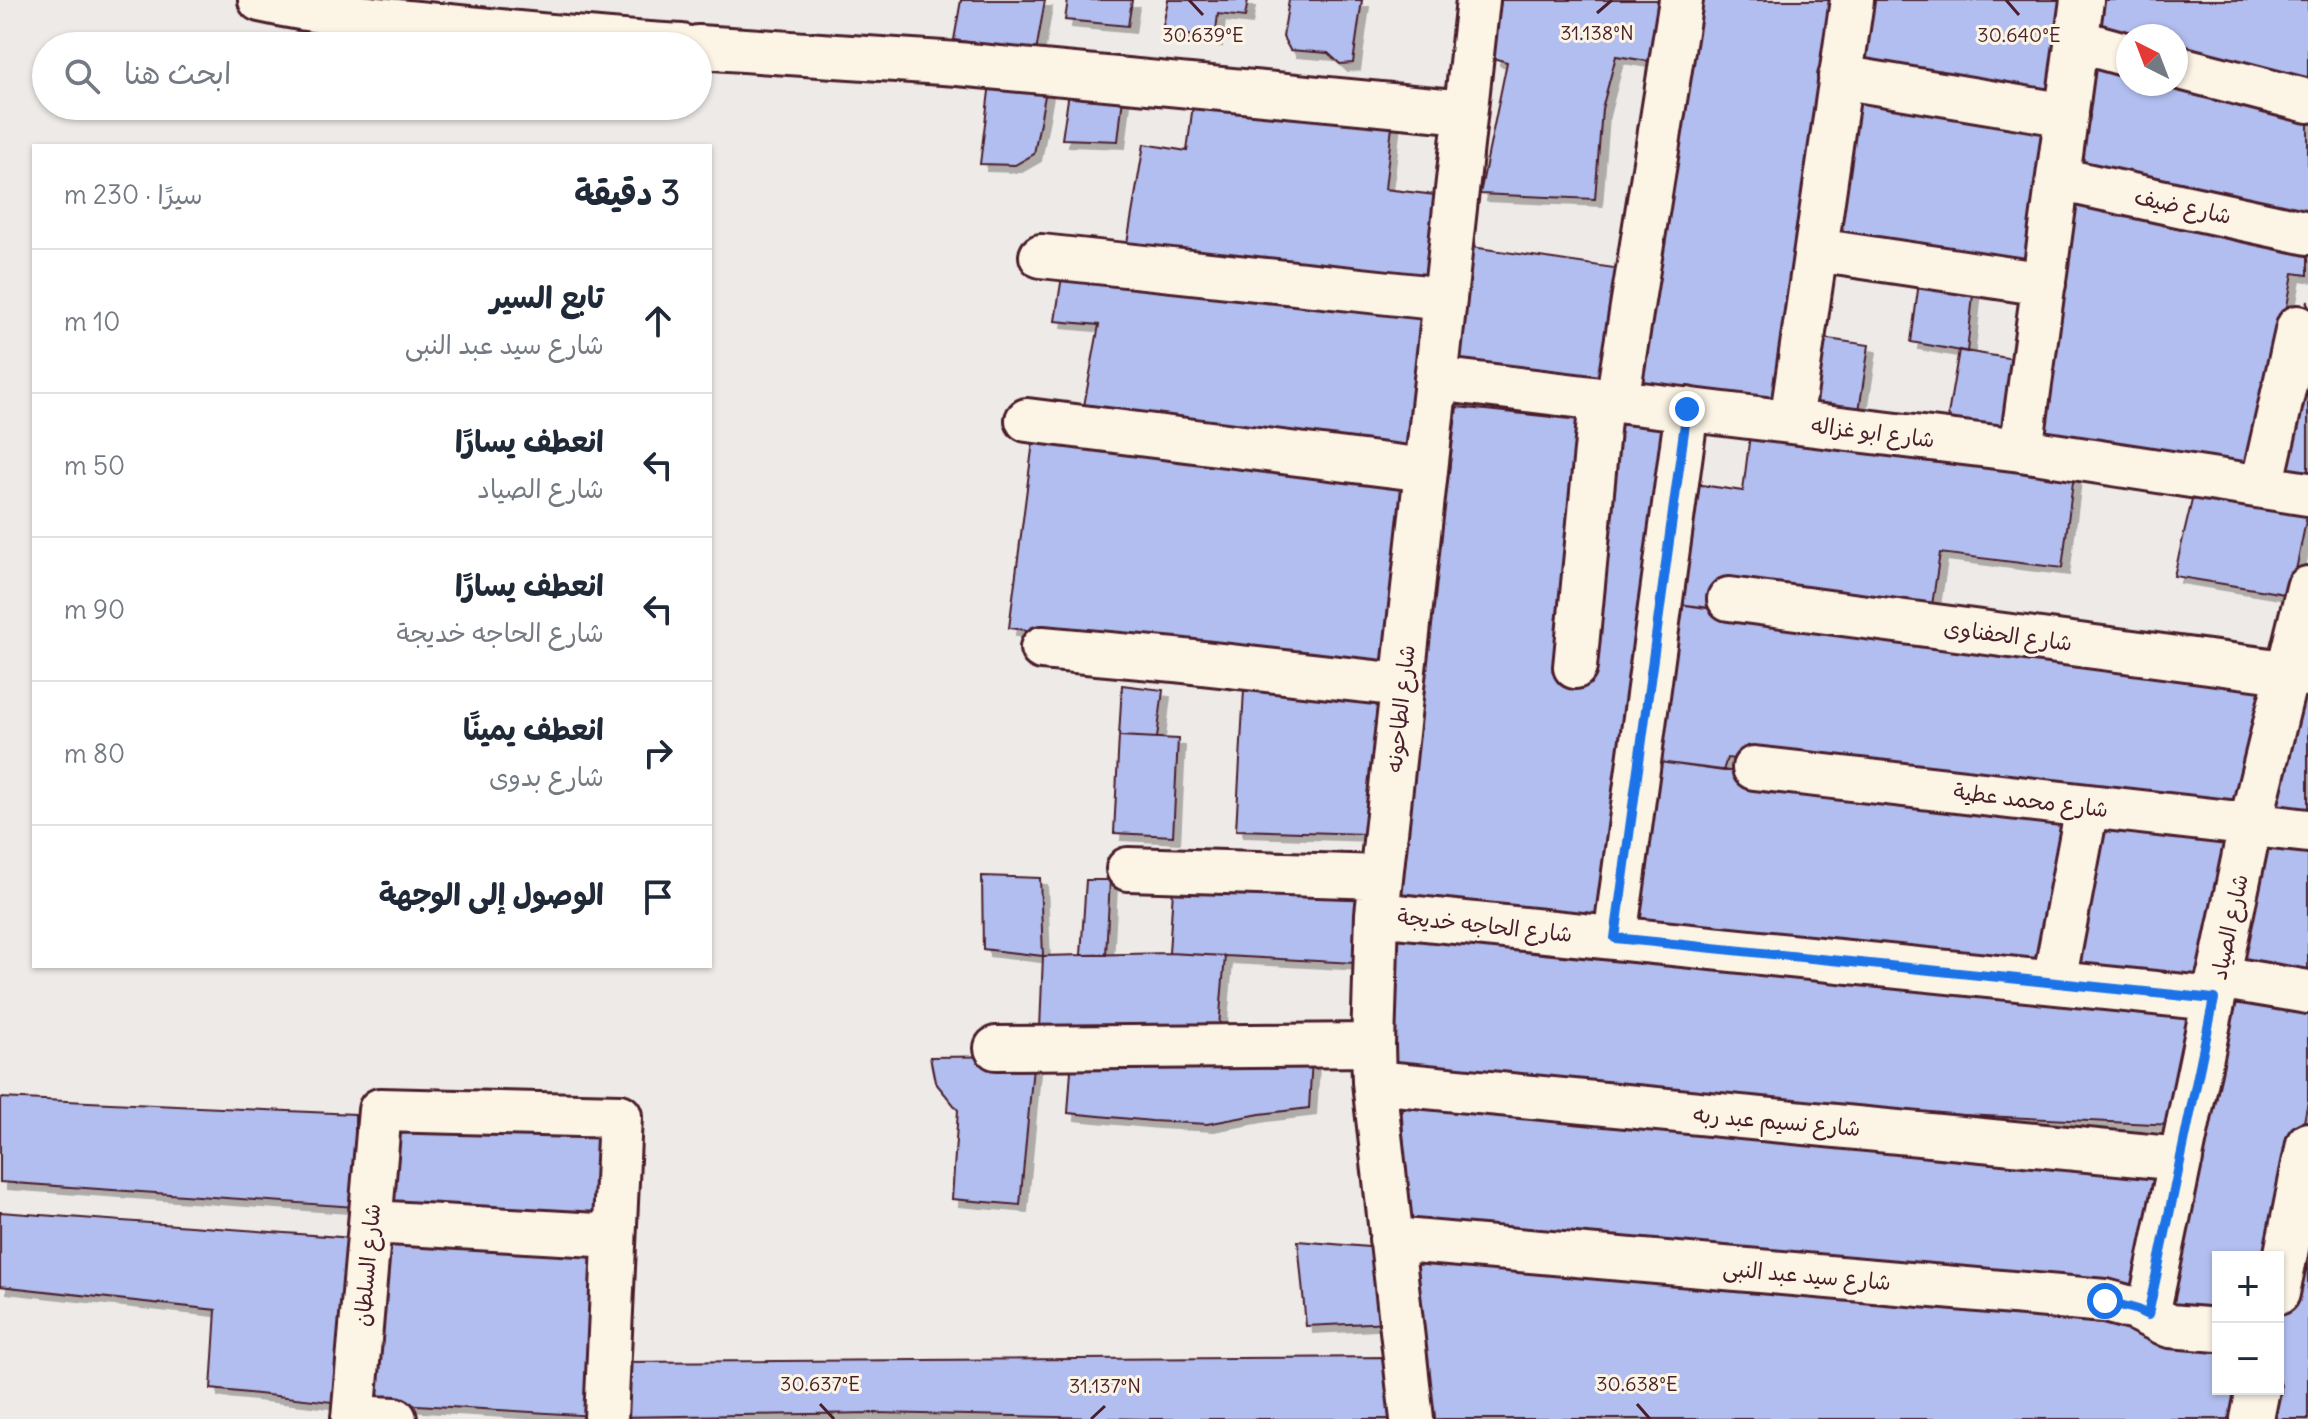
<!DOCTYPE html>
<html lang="ar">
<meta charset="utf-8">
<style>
body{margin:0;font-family:Delius,"Playpen Sans Arabic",sans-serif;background:#f6f6f7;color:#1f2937;direction:rtl}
.controls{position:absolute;right:24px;bottom:24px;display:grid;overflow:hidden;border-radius:0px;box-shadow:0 2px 6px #0004}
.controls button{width:72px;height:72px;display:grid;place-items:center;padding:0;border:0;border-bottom:2px solid #e0e1e3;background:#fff;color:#1f2937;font:40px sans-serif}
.compass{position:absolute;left:2116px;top:24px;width:72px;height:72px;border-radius:50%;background:#fff;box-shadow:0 2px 6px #0004;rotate:318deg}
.stop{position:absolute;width:24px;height:24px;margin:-18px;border:6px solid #1a73e8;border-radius:50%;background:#fff}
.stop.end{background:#1a73e8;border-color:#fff;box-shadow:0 2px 8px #0008}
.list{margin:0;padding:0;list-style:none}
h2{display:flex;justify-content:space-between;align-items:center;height:104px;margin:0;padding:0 32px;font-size:34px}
h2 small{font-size:26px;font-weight:400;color:#747a83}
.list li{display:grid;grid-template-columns:52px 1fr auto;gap:24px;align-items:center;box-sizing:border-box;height:144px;padding:0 32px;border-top:2px solid #e0e1e3}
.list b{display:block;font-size:30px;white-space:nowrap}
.list p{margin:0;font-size:26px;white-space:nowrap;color:#747a83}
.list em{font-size:26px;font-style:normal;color:#747a83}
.icon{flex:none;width:44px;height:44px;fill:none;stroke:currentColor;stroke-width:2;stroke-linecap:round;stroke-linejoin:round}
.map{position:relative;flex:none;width:2308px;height:1419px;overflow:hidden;direction:ltr}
.search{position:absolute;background:#fff;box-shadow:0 2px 6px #0004;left:32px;top:32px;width:680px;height:88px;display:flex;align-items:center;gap:20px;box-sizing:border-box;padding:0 28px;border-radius:44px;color:#747a83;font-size:30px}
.panel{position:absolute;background:#fff;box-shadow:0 2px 6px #0004;left:32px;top:144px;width:680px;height:824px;border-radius:0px;direction:rtl}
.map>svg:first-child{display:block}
.building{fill:#b1beef;stroke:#4a1f2b;stroke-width:2;filter:url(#shadow)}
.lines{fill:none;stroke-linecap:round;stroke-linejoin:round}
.minor-casing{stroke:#4a1f2b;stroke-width:48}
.minor{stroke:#fcf5e5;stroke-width:42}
.route{stroke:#1a73e8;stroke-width:10}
.ticks{fill:none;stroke:#4a1f2b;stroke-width:3}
.labels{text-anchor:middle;stroke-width:6;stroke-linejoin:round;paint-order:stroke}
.street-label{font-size:22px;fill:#4a1f2b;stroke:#fcf5e5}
.ticks-label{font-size:20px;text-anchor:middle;fill:#4a1f2b;stroke:#fcf5e5;stroke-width:6;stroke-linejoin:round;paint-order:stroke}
</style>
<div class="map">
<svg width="2308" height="1419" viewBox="0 0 2308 1419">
<defs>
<filter id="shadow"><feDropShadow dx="7" dy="7" stdDeviation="0" flood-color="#0004"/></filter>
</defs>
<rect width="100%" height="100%" fill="#edeae7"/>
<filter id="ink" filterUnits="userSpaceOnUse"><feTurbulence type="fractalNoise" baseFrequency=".0125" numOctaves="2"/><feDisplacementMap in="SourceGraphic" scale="16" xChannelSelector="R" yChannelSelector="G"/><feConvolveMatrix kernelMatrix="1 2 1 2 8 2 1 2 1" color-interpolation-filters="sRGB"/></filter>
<g filter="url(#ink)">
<path class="building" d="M961,0h84l-9,52 -82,-12z
M1068,0h64l-4,26 -63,-6z
M1168,0h80l-3,17 -27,-3 -3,25 -53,-8z
M1289,0h73l-9,63 -13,1 -12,-11 -38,-3 -7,-13z
M1501,0h174l-9,64 -50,-8 -14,53 -7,90 -115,-5 27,-132 -14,-4z
M1702,0h133l-57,404 -137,-12z
M1859,0h216l-13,106 -212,-38z
M2094,0h214v96l-132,-34v-26l-89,2z
M2089,67l39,9v8h34l146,34v109l-236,-53z
M1071,79l54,1 -7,61 -56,-2z
M990,83l57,2 -13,69 -19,11 -35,-1z
M1195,89l199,19 -9,81 59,7 -11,96 -309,-31 20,-117 43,7z
M1849,90l207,37 -21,146 -205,-27z
M2075,199l233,50v26l-15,-2 -36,201 -218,-33z
M1465,246l156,23 -17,117 -155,-21z
M1063,270l362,37 -18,151 -326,-36 18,-97 -44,-4z
M1919,282l55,3 -7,67 -56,-10z
M2308,300v186l-34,-7z
M1821,338l48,7 -10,66 -48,-7z
M1959,350l67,11 -10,71 -63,-9 -5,-8z
M1457,407l217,23 -65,493 -214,-18z
M1034,434l380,44 -22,196 -383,-46z
M1750,434l324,40 -12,94 -122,-15 -10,65 -204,-8 -55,-7 16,-120 56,8z
M2215,493l93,18 -17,84 -117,-19 18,-76z
M1671,603l601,85 -24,130 -521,-60 -4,13 -72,-10z
M2304,684l4,1v139l-36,-3z
M1122,685l41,5 -6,48 -38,-2z
M1244,690l139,8 -16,136 -131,-4z
M1119,736l59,3 -5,97 -59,-3z
M1651,761l426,54 -36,154 -409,-40z
M2098,822l134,13 -20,148 -139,-13z
M2264,840l44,6v133l-73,-11z
M982,876l58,2 3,78 -60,-7z
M1086,880h24l-4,75h-25z
M1173,889l185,10 -4,64 -185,-10z
M1398,930l802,74 -26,121 -442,-21 -337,-33z
M1169,953l56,3 -6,70 -179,3 3,-73z
M2228,1003l80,6v92l-30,156h-60v60l-58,-6z
M1034,1056l-14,149 -68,-6 6,-89 -23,-28 -5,-25z
M1072,1056l240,2 -3,50 -49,6 -53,10 -55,-3 -84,-8z
M0,1098l355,16v93l-355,-25z
M1401,1101l762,69 -29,123 -725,-58z
M387,1120l216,5v103l-220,-13z
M2308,1179v240h-49l19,-30v-62z
M0,1212l353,26 -12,165 -130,-14 5,-79 -216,-24z
M384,1237l218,8 -8,171 -225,-14z
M1298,1241l82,7 10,74 -84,4z
M1408,1260l810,74v55h26l-6,30h-803z
M1388,1357l7,62h-249l-271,-6 -258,4 5,-55z"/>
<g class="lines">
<g class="minor-casing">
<path id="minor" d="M260,0c62,14 125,20 189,26 77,8 155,15 233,20
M2077,41l51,14
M698,47l260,17 507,48
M2176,67l132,34
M1840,77l227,38
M2058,179l250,54
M1816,250l228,34
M1041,256l404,43
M1436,379l585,71 287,44
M1617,401l64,-401
M1027,420l399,50
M1791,422l61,-422
M2021,450l61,-450
M2262,486l36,-159
M1729,599l579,76
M1042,648l133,12 227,25
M1575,667l26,-268
M1754,768l554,63
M1128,869l253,8
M1377,914l837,85
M1615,938l72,-529
M2218,977l90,15
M2054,982l33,-175
M996,1048l377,-3
M1374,1082l807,77
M371,1222l243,14
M1391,1239l714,62 30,8 35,17 48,4
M2278,1293l30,-149
M2148,1315l102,-489 58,-238
M353,1417l42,2
M353,1419l27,-309 240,6 -14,303
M1412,1419l-38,-337 -1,-37 4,-131 101,-914
M2252,1419l6,-30"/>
</g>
<use href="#minor" class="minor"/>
</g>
</g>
<g class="lines" filter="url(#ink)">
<path class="route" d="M1687,409l-72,529 599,61 -66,316 -13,-6 -30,-8"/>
</g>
<path class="ticks" d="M1189,0l14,15M2006,0l13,15M1597,13l15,-13M820,1404l14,15M1637,1404l13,15M1091,1419l14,-13"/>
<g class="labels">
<g class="street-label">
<text transform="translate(2183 206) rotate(12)" y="8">شارع ضيف</text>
<text transform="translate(1873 432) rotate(7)" y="8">شارع ابو غزاله</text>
<text transform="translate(2008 635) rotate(7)" y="8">شارع الحفناوى</text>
<text transform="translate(1400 709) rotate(-84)" y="8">شارع الطاحونه</text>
<text transform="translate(2031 800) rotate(7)" y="8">شارع محمد عطية</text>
<text transform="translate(1485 925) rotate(6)" y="8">شارع الحاجه خديجة</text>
<text transform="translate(2229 927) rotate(-78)" y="8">شارع الصياد</text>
<text transform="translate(1777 1121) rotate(5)" y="8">شارع نسيم عبد ربه</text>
<text transform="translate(367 1265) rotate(-85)" y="8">شارع السلطان</text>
<text transform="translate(1807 1275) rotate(5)" y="8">شارع سيد عبد النبى</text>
</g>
</g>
<g class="ticks-label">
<text x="1597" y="40">31.138°N</text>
<text x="2019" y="42">30.640°E</text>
<text x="1203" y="42">30.639°E</text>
<text x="820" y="1391">30.637°E</text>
<text x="1637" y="1391">30.638°E</text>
<text x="1105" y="1393">31.137°N</text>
</g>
</svg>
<div class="controls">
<button>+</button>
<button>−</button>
</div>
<svg class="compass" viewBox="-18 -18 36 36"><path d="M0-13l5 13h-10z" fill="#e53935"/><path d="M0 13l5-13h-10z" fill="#747a83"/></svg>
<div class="stop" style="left:2105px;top:1301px"></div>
<div class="stop end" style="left:1687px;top:409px"></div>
<div class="search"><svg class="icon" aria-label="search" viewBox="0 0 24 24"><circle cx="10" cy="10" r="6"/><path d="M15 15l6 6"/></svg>ابحث هنا</div>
<section class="panel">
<h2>3 دقيقة<small>سيرًا · 230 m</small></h2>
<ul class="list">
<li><svg class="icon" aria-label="ahead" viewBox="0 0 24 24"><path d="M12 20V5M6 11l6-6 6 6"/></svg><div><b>تابع السير</b><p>شارع سيد عبد النبى</p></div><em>10 m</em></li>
<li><svg class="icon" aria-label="left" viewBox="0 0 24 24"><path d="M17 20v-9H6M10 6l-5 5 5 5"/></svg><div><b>انعطف يسارًا</b><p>شارع الصياد</p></div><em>50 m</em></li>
<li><svg class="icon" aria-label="left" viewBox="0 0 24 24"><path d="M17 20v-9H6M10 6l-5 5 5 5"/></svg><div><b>انعطف يسارًا</b><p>شارع الحاجه خديجة</p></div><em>90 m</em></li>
<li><svg class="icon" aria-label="right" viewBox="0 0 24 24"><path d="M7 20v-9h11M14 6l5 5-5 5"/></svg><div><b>انعطف يمينًا</b><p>شارع بدوى</p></div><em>80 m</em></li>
<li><svg class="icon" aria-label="arrive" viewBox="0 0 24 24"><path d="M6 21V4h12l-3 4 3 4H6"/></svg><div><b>الوصول إلى الوجهة</b></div></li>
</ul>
</section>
</div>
